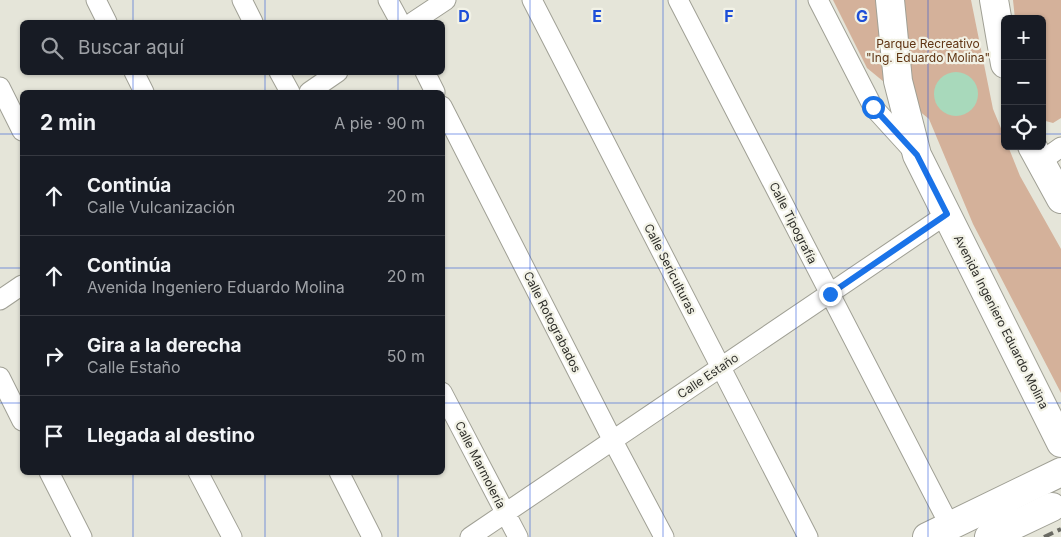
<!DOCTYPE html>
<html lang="es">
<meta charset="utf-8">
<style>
body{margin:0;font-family:Inter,sans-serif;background:#20242c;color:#f1f3f6}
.controls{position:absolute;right:15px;top:15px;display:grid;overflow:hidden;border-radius:8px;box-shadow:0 1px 4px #0004}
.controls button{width:45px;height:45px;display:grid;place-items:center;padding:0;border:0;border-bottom:1px solid #363941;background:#171b24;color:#f1f3f6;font:25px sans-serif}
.stop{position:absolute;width:15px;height:15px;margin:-11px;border:4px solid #1a73e8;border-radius:50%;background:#fff}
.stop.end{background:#1a73e8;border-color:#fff;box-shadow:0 1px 5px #0008}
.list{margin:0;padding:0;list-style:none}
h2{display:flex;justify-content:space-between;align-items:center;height:65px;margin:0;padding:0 20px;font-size:21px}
h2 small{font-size:16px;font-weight:400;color:#9ea1a6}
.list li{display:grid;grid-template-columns:32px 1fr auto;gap:15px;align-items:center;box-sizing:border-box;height:80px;padding:0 20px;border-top:1px solid #363941}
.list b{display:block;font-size:19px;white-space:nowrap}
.list p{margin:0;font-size:16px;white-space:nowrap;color:#9ea1a6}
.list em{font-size:16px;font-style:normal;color:#9ea1a6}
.icon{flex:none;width:28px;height:28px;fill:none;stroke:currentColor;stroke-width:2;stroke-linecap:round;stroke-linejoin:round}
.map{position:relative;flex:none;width:1061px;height:537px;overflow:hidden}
.search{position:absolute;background:#171b24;box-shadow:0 1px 4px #0004;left:20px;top:20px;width:425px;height:55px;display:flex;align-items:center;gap:12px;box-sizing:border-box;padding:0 18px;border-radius:8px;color:#9ea1a6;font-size:19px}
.panel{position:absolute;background:#171b24;box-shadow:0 1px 4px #0004;left:20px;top:90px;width:425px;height:385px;border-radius:8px}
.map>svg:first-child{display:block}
.green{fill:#d4b19a}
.water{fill:#a8d9bb}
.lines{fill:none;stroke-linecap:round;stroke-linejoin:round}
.minor-casing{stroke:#a0a095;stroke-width:21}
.secondary-casing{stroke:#a0a095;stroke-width:30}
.primary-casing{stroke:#a0a095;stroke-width:30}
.motorway-casing{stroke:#a0a095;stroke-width:30}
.minor{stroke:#fff;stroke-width:19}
.secondary{stroke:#fff;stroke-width:28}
.primary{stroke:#fff;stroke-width:28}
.motorway{stroke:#fff;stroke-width:28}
.rail{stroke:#6a6a63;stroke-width:4;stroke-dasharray:10 5;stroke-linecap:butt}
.route{stroke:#1a73e8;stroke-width:6}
.grid{fill:none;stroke:#1d4ed8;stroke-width:1;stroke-opacity:0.55}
.labels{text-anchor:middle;stroke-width:4.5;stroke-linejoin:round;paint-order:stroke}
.park-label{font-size:12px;fill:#5f3413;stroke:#f2f2e6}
.street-label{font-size:12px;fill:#2f2f2b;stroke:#f2f2e6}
.grid-label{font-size:16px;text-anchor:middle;font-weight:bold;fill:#1d4ed8;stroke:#f2f2e6;stroke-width:4.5;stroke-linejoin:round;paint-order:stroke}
</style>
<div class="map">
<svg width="1061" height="537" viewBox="0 0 1061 537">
<rect width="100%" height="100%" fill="#e5e5d9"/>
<path class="green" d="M833,0h138l22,109 12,29v8h3l12,30 41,73v144l-88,-169 -44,-105 -62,-51z
M1013,0h48v118l-8,5 -11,-3v-101h-27z"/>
<path class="water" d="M934 94a22 22 0 1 1 44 0a22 22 0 1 1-44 0Z"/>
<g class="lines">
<g class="minor-casing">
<path id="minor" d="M96,0l11,22
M242,0l11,22
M388,0l12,22
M532,0l276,537
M678,0l272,526
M818,0l55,107 41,45
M413,22l33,-22
M134,72l10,20
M279,72l11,20
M425,72l10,20
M0,87l22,44
M309,92l29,-20
M442,106l171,335 51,96
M1040,162l21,-15
M0,300l22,-15
M0,377l22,44
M442,392l76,145
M49,472l33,65
M198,472l34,65
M339,472l33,65
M470,537l477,-323"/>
</g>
<g class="secondary-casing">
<path id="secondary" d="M927,537l134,-65"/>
</g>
<g class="primary-casing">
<path id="primary" d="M890,0l8,81 19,74 144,288
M994,0l11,64
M1032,146l29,53"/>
</g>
<g class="motorway-casing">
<path id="motorway" d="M989,537l63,-30"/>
</g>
<use href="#minor" class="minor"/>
<use href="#secondary" class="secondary"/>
<use href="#primary" class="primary"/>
<use href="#motorway" class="motorway"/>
<path class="rail" d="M1044,537l17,-8"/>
</g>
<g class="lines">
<path class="route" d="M830,294l117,-80 -30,-59 -44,-48"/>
</g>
<path class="grid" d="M133,0v22M265,0v22M398,0v22M530,0v537M663,0v537M796,0v537M928,0v537M133,72v20M265,72v20M398,72v20M0,134h22M442,134h563M1042,134h19M0,268h22M442,268h619M0,403h22M442,403h619M133,472v65M265,472v65M398,472v65"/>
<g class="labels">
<g class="park-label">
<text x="928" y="48">Parque Recreativo<tspan x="928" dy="14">"Ing. Eduardo Molina"</tspan></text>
</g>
<g class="street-label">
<text transform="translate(793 223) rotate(63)" y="4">Calle Tipografía</text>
<text transform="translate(670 269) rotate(63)" y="4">Calle Sericulturas</text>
<text transform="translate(552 322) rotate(63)" y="4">Calle Rotograbados</text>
<text transform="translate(1001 322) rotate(63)" y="4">Avenida Ingeniero Eduardo Molina</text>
<text transform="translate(708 376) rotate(-34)" y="4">Calle Estaño</text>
<text transform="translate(480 465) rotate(63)" y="4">Calle Marmolería</text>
</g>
</g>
<g class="grid-label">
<text x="464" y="22">D</text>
<text x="597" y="22">E</text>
<text x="729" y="22">F</text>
<text x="862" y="22">G</text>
</g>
</svg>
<div class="controls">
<button>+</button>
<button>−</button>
<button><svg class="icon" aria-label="locate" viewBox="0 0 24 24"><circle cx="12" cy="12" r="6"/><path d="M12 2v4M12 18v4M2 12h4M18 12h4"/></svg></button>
</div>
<div class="stop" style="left:873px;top:107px"></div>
<div class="stop end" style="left:830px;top:294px"></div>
<div class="search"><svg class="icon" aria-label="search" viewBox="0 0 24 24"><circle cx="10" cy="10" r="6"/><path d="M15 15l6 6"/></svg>Buscar aquí</div>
<section class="panel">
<h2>2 min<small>A pie · 90 m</small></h2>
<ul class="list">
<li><svg class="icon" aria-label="ahead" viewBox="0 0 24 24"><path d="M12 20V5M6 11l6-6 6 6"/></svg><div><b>Continúa</b><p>Calle Vulcanización</p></div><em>20 m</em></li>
<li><svg class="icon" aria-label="ahead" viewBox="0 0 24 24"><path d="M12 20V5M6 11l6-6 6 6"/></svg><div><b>Continúa</b><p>Avenida Ingeniero Eduardo Molina</p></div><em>20 m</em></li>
<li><svg class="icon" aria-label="right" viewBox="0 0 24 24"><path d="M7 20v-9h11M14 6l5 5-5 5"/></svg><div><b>Gira a la derecha</b><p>Calle Estaño</p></div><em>50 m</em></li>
<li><svg class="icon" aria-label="arrive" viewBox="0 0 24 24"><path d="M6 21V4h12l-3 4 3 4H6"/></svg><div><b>Llegada al destino</b></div></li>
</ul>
</section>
</div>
